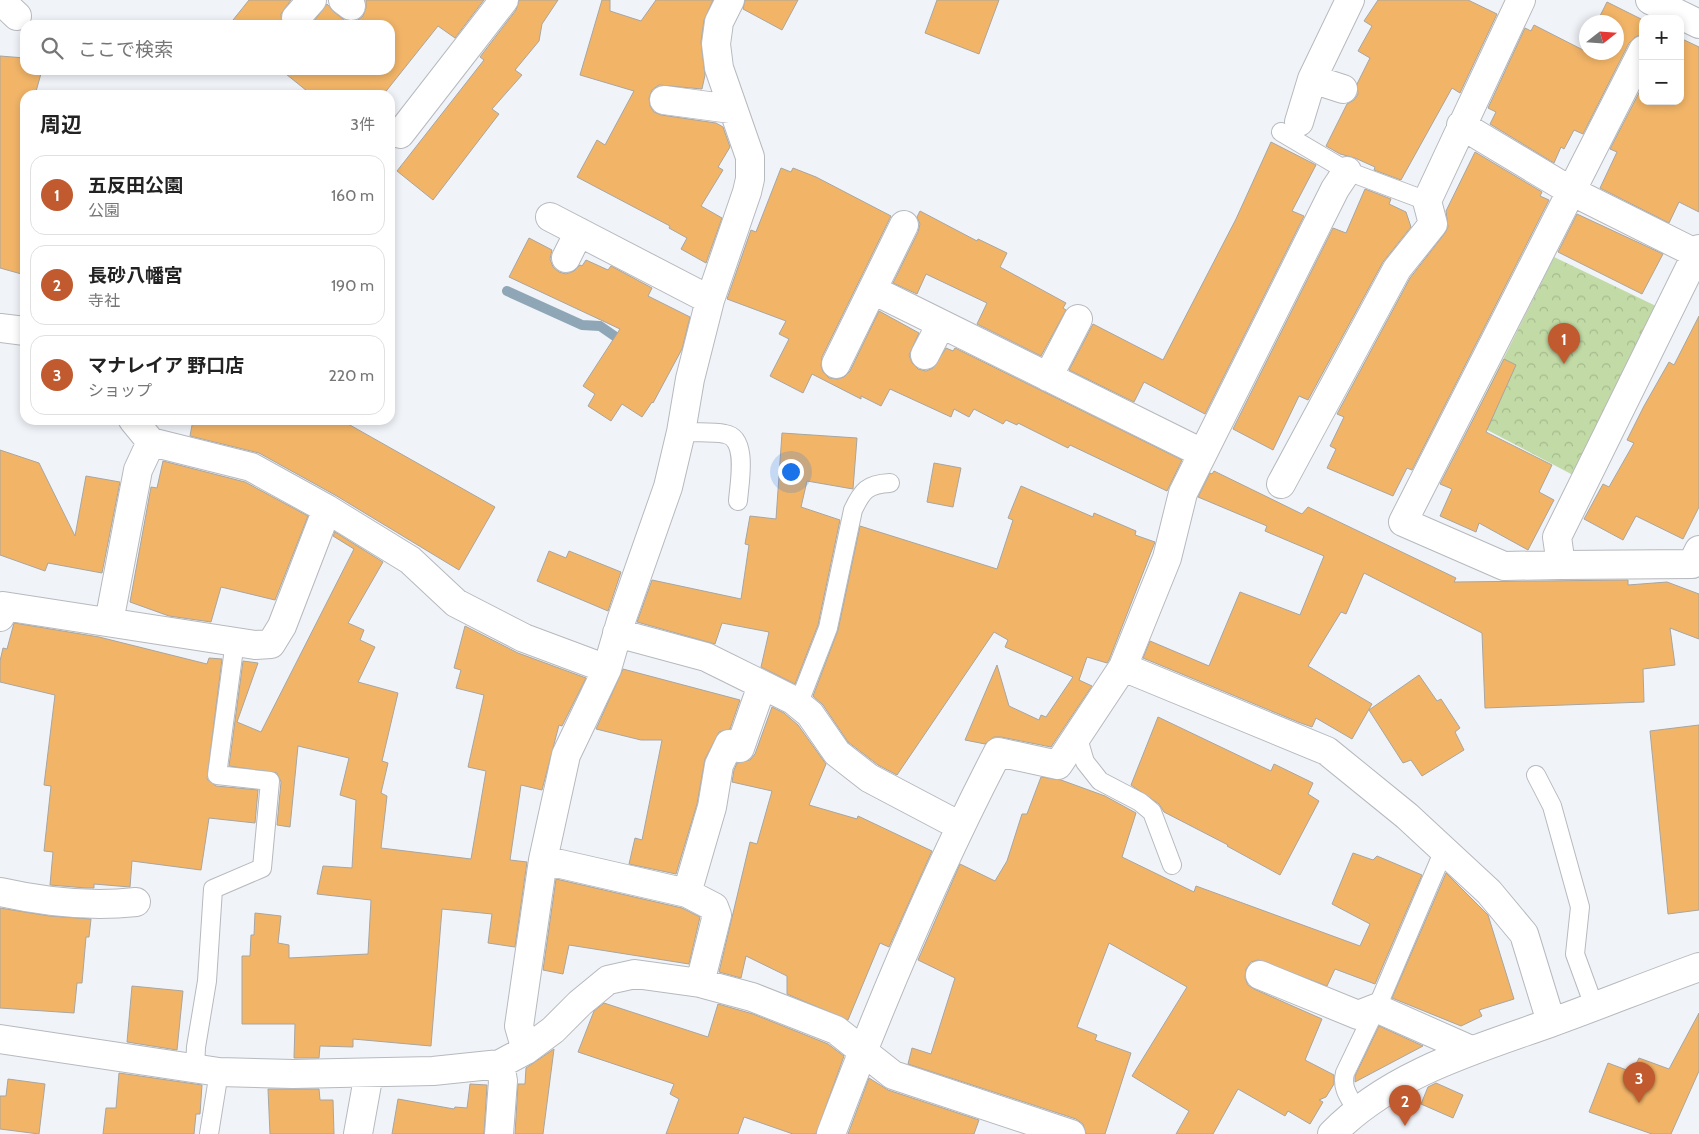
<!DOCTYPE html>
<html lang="ja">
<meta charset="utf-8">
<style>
body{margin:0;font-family:Cabin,"Noto Sans JP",sans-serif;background:#f2f2f2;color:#222}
.controls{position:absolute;right:15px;top:15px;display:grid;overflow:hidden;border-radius:10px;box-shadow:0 2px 8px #0003}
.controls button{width:45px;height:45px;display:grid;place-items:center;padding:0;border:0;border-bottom:1px solid #e0e0e0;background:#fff;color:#222;font:25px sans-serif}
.compass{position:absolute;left:1579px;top:15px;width:45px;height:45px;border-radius:50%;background:#fff;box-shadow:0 2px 8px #0003;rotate:73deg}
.you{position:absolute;left:790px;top:471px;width:18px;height:18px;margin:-12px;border:4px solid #fff;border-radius:50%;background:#1a73e8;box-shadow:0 0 0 8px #1a73e833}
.badge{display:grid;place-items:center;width:32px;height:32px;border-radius:50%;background:#c15a2e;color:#fff;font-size:16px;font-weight:700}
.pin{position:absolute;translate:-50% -41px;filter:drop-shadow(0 1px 2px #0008)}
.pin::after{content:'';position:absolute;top:26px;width:18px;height:15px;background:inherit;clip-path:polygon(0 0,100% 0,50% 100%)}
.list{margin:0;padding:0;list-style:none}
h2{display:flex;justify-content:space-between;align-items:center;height:65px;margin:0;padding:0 20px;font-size:21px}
h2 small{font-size:16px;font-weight:400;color:#767676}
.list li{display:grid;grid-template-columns:32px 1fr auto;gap:15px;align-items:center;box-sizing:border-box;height:80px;margin:0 10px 10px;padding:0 10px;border:1px solid #e0e0e0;border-radius:15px}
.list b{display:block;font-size:19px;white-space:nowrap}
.list p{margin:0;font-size:16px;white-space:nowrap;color:#767676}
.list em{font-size:16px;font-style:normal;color:#767676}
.icon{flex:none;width:28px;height:28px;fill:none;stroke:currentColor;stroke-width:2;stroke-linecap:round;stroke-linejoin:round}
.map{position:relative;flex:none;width:1699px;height:1134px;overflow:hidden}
.search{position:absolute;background:#fff;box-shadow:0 2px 8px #0003;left:20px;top:20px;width:375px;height:55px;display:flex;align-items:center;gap:12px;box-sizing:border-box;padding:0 18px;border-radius:15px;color:#767676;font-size:19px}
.panel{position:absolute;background:#fff;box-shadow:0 2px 8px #0003;left:20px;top:90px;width:375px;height:335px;border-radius:15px}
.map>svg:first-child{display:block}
.park{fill:url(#park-crowns)}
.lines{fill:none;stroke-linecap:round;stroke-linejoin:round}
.stream{stroke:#8ea6b6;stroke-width:10}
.building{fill:#f2b568;stroke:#a8a5a0}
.service-casing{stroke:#b6b9bd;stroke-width:20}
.minor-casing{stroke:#b6b9bd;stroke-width:30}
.service{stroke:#fff;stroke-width:18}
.minor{stroke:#fff;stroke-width:28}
</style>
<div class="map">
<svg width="1699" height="1134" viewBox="0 0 1699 1134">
<defs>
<pattern id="park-crowns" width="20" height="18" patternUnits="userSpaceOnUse" patternTransform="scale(1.25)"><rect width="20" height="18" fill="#c2daa5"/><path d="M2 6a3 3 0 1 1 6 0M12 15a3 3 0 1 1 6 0" fill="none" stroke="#a7bb8e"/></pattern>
</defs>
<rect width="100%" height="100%" fill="#f0f3f8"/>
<path class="park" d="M1554,257l102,49 -83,169 -101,-53z"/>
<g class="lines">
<path class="stream" d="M507,291l75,34 18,1 26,18"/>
</g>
<path class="building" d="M249,0h42l-10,14 1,11h-43l-6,-5z
M366,0h118l-29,38 -17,-12 -55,69h-71l-31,-25h109v-45h-79l16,-21 7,8 13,10 11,-2 5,-4 3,-8z
M519,0h39l-16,24 -3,17 -24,29 7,5 -30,34 7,5 -66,86 -36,-29 87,-111 -4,-3 36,-47z
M602,0h8v11l31,10 15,-21h57l-9,20 -3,22 4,33 -3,14 -43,-4 -7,5 -3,8 1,8 4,6 7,3 55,8 7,4 7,20 -12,20 5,3 -22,36 21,12 -16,45 -25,-14 6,-11 -18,-10 1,-2 -93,-49 20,-37 8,5 29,-54 -54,-16z
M745,0h53l-16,30 -39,-21z
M937,0h62l-20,54 -54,-21z
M1378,0h90l29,14 -37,79 -8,-5 -51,92 -27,-10 1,-3 -20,-9 -15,-4 -14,-8 21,-42 7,-4 4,-6 -1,-10 13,-26 -12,-7 14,-25 -8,-5z
M1607,2l36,18v14l-8,3 -6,6 -46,91 -9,-4 -10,19 -3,-2 -7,16 -64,-39 6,-12 -8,-4 37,-80 6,3 3,-6 49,25 3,-6v8h30v-30h-19z
M1680,38l19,9v165l-20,-10 -10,21 -69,-35 17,-36 -7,-3 33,-64v16h37z
M0,56l25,2v12h17l-7,25h-10v180l-25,-7z
M1271,142l45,23 -24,46 12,5 -99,198 -61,-32 -10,20 -65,-32 24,-46 70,36 73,-141z
M1475,152l67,40 -2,4 9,4 -137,270 -5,-2 -14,28 -66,-28 9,-19 -6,-3 14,-29 -7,-3 73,-136 35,-45 3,-6 -2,-16z
M781,168l10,4 2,-4 23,9 75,39 -69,141 -1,9 2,6 6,6 9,1 6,-2 6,-6 29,-60 40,22 -10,22 3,8 6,6 8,2 7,-3 13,-20 7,3 2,-3 227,112 -15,31 -97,-46 -2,3 -50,-25 -1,2 -11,-5 -3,4 -29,-15 -5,8 -15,-8 -3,8 -61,-28 -9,17 -20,-10v3l-49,-25 -9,19 -33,-17 19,-37 -10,-5 7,-13 -59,-22 24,-69 5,2z
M1365,189l26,10 -2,5 17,8 5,15 -28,35 -75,138 -9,-4 -26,54 -40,-21 100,-201 13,5z
M920,211l57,30 1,-2 29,14 -7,14 66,36 -3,5 3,2 -25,46 -64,-32 10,-21 -61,-29 -9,20 -24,-11 25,-51 2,-8 -3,-7z
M1577,214l86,40 -21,40 -84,-42z
M529,238l23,12 -2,9 3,8 6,5 7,2 8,-3 6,-6 2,1 4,-6 22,10 3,-4 41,22 -4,8 42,21 -8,32 -29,54 -1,-1 -10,15 -20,-13 -11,17 -23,-15 7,-12 -12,-8 37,-57 -111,-52z
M1699,316v191l-16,32 -47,-23 -13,24 -39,-21 19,-35 6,3 25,-44 -7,-3 17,-34 25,-44 5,3z
M1504,359l12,6 -30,67 66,33 -13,27 15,8 -26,50 -49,-27 -3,9 -36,-16 12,-27 -12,-5z
M193,420h148l154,87 -36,63 -124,-75 -76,-42 -69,-17z
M782,433l75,5 -4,51 -46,-8 -6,26 39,13 -22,105 -23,59 -34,-17 8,-35 -47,-9 -7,21 -78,-22 15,-42 89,19 8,-54 -4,-1 5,-28 26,3z
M0,450l39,13 36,73 11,-60 34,6 -18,91 -54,-10 -3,8 -45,-16z
M163,461l82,21 63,34 -33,84 -54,-13 -10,35 -42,-6 -39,-14 21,-115 6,1z
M934,463l27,5 -8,39 -26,-5z
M1214,471l88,43 6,-7 148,71 -2,4 174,-2v5l39,-3 32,12v45l-29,-11 5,37 -32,4 1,33 -159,6 -3,-75 -118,-60 -18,41 -5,-2 -33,54 64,38 -20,35 -36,-21 -4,9 -14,-5 -155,-64 7,-17 59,25 31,-74 60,23 24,-59 -59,-25 2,-5 -69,-29 12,-24 2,1z
M1021,486l72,31 1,-4 42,18 -1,4 20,7 -46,118 -2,3 -20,-6 -8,23 13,6 -41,61 -50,-10h-7l-9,7 -20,-4 32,-75 12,41 30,14 2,-5 5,2 27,-40 -68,-30 3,-7 -14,-8 -97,143 -19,-10 -30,-23 -25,-37 -10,-9 25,-66 22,-104 137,43 16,-49 -5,-2z
M335,532l48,30 -35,61 16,7 -4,10 15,7 -17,35 40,11 -16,68 6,2 -7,30 6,3 -6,52 90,11 15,-88 -18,-4 16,-72 -28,-7 5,-18 -7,-2 11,-42 53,27 68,25 -24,48 -3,-1 -17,65 -21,-5 -11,75 17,2 -12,85 -27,-4 4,-29 -50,-5 -11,137 -78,-7v8l-33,-1 -1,12h-25l1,-34h-53v-68h8l1,-21h3l1,-22 26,3 -3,27 11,2v13l79,-4 3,-54 -54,-6 6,-28 29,2 4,-68 -16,-5 9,-37 -51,-12 -8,81 -13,-2 4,-43 -4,-9 -48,-7 14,-105 15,2 -21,59 24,10 93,-183 -21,-13z
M549,551l17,7 3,-7 52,21 -13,39 -71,-30z
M14,623l85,14 108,27 2,-6 13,1 -15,120 9,7 42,4 -3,33 -46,-5 -8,52 -69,-9 -2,26 -36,-3v4h-8l-36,-3 3,-33 -9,-1 7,-65 -7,-1 11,-90 -55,-13v-21l3,-13 4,1z
M623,669l117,31 -10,29 -11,3 -14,27 -8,45 -21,70 -47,-10 6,-26 7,2 20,-100h-21l-45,-11z
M1419,675l18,26 4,-2 19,29 -5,4 9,18 -42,26 -11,-16 -8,3 -34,-53z
M772,707l12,6 14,12 28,39 -17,41 48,14 1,-3 74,35 -43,96 -9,-4 -32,77 -61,-26v-18l-41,-20 -5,22 -22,-6 31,-130 7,2 15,-53 -40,-9 2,-12 3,-7 13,-3 5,-6z
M1158,717l113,54 3,-7 39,19 -5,11 11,7 -39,74 -53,-29 1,-1 -64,-33 -5,-8 -28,-19z
M1699,725v185l-31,4 -18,-183z
M1041,777l20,3 44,16 31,17 -14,44 72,35 2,-6 164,60 10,-22 -38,-20 21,-51 20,7 4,-4 45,19 -47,109 -40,-15 -8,17 -69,-26 -7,2 -5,7 -1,9 3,7 6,4 68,30 -17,41 29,15v9l-8,13 -7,3 4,2 -13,22 -22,-13 -3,5 -47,-27 -25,45h-37l13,-23 -57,-35 55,-89 -78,-44 -32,84 20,8 -2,5 36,13 -26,81h-19l-3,-10 -7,-5 -168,-55 4,-16 19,6 24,-76 -37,-18 42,-96 35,17 12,-20 15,-47h5z
M1446,873l42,42 26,84 -35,11 3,6 -21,10 -69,-28z
M556,879l126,29 18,9 -11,47 -120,-19 -6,29 -20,-4z
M0,908l49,8 42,3 -2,18h-3l-4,46h-5l-3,30 -74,-5z
M132,986l51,5 -6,59 -50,-8z
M604,1003l104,34 10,-33 35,10 75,30 16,12 -28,78h-23l-49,-17 -6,17h-72l13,-35 -9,-5 4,-10 -96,-32 16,-41z
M1699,1013v58l-28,63h-19l-63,-22 19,-49 24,9 7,-14 30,11z
M1379,1026l44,20 -68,36v-6z
M554,1049l-11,85h-28l3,-50h7l1,-16z
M119,1073l83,12 -2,29h-4l-2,20h-91l3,-26h10z
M869,1078l19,12 91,30 -5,14h-126z
M8,1079l37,5 -6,50 -39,-5v-33h6z
M1436,1083l27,12 -10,23 -32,-14 7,-17z
M470,1084l17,1 -3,49h-92l6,-35 56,10 1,-2 12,1z
M268,1089h51l1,11h13l1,34h-64z"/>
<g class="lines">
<g class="service-casing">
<path id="service" d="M1281,132l66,39 80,30
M681,432c14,1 30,-1 44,2 24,4 14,50 13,67
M798,705l30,-77 25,-118c9,-19 14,-26 37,-27
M1077,735l8,27 15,19 40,21 12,10 20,53
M1536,775l16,31 28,101 -5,47 19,52
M195,1069l1,-22 11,-66 6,-92 49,-21 8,-87 -53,-6 18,-134
M1358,1112c-8,-14 -17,-23 -13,-39l36,-75 63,-148
M209,1134l10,-62"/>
</g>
<g class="minor-casing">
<path id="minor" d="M0,0l17,16
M343,0l8,6
M1650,0l49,24
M296,18l16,-18
M1643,50l-240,472 101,44 57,-1 -4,-28 142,-288
M1312,79l31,10
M664,100l67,9
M1299,122l13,-43 38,-79
M1461,125l110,66 128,64
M400,134l104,-134
M550,217l160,83
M566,258l13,-26
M873,290l329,163
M0,328l25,3
M925,355l16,-31
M836,364l68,-139
M1048,377l30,-58
M133,420l18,22 100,25 76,42 83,51 46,43 68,35 83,31
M1281,484l116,-215 36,-45 -6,-23 94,-201
M1561,565l131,-1 7,-14
M0,617l3,-11 252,39 16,-1 11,-18 45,-117
M109,622l29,-152 13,-28
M617,633l89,24 87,43 17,14 27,39 32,25 91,48
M1123,667l204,84 80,65 82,76 35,42 27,88
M543,860l144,33 27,14 3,8 -17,68
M0,892c44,10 92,15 136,10
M687,893l25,-86 7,-42 10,-21 11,4 22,-63
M1260,975l98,40 18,-7 95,42
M0,1039l219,33 74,2 140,-3 67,-7 26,-14 27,-20 27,-27 28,-23 27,-6 65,9 52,14 84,33 57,45 178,59
M526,1050l-7,-24 24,-166 23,-105 41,-86 14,-48 47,-134 13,-55 9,-53 20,-79 37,-108 3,-13v-22l-31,-89 -3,-24 3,-22 11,-22
M358,1134l11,-61
M499,1134l4,-53 -3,-17
M831,1134c49,-130 103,-259 167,-382l60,13 65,-98 44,-109 16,-65 152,-304 12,-18
M1332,1134c58,-60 142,-84 218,-111 50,-18 99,-38 149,-56"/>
</g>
<use href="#service" class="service"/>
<use href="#minor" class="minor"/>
</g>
</svg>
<div class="controls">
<button>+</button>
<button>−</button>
</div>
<svg class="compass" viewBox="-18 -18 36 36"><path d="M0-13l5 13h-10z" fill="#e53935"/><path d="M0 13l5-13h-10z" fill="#767676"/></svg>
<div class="you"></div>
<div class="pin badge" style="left:1564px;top:364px">1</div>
<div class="pin badge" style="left:1405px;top:1126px">2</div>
<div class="pin badge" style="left:1639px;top:1103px">3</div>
<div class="search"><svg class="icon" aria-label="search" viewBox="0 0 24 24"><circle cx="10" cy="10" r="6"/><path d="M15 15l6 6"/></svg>ここで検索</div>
<section class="panel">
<h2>周辺<small>3件</small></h2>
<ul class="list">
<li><span class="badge">1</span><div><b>五反田公園</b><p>公園</p></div><em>160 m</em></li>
<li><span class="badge">2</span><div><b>長砂八幡宮</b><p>寺社</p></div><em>190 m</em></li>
<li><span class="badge">3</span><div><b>マナレイア 野口店</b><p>ショップ</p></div><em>220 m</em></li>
</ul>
</section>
</div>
